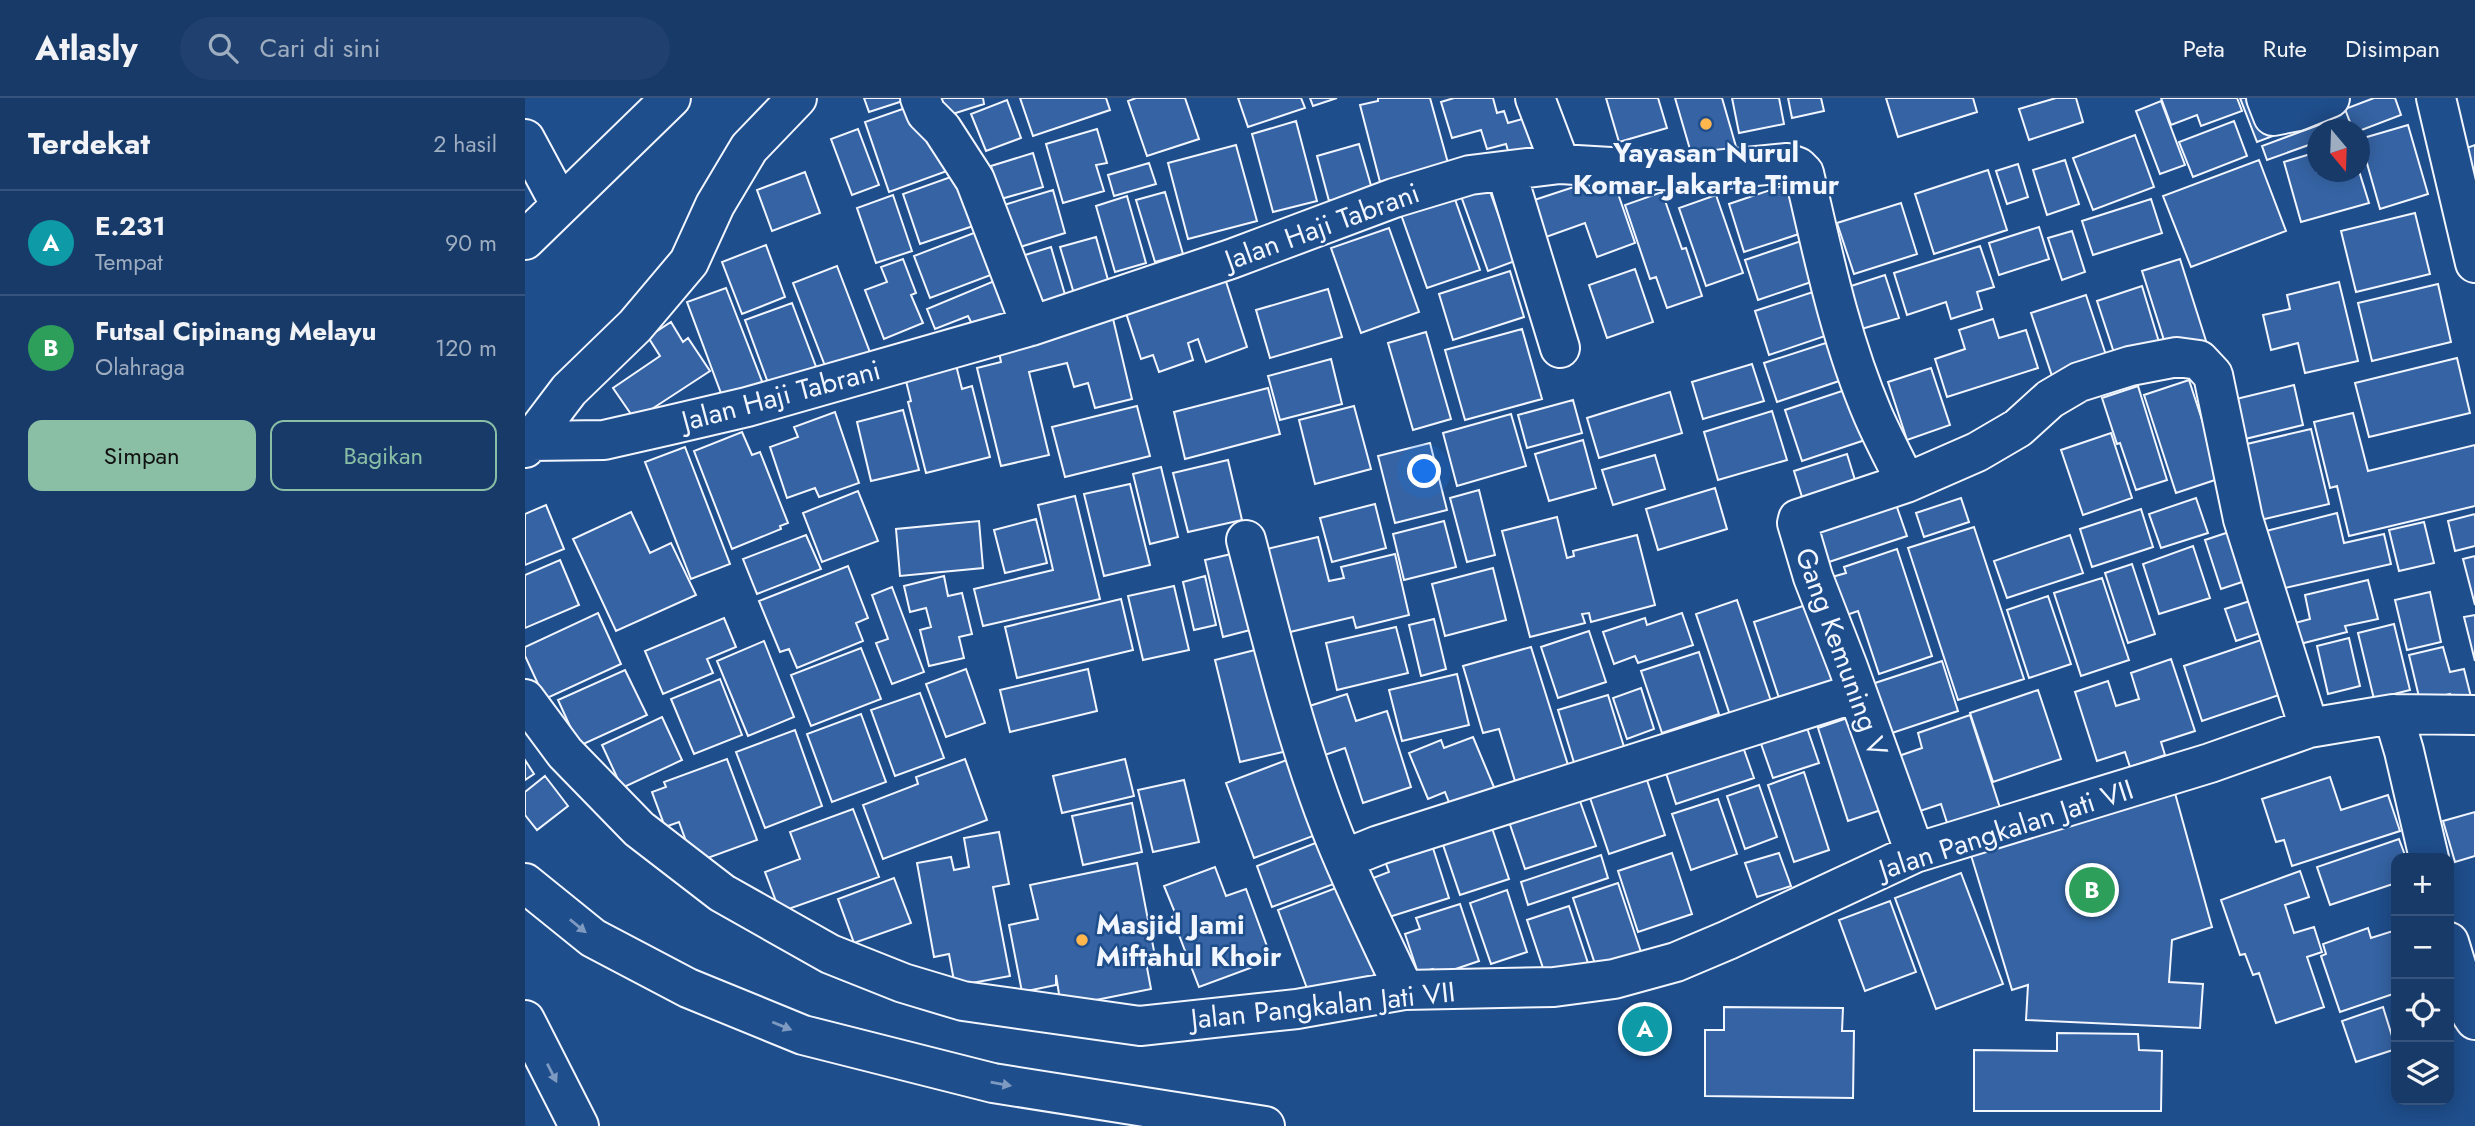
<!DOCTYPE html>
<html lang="id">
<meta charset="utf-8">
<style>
body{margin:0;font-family:Jost,sans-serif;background:#20416f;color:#f1f3f6}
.controls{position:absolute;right:21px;bottom:21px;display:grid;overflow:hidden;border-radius:14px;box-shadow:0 4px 18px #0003}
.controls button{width:63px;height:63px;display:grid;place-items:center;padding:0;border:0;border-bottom:2px solid #36547d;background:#173a69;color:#f1f3f6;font:35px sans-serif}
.compass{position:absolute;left:1782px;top:21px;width:63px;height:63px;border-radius:50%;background:#173a69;box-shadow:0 4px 18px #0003;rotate:161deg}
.you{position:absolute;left:900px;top:374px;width:24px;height:24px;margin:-18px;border:5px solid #fff;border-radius:50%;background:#1a73e8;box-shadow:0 0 0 10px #1a73e833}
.badge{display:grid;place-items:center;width:46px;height:46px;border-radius:50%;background:#8abfa5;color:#fff;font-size:23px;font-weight:700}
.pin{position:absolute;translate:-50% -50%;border:4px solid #fff;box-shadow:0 2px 7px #0006}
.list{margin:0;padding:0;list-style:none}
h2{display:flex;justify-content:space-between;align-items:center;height:91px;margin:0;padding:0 28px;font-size:30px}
h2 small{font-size:23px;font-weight:400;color:#9eadc0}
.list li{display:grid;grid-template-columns:46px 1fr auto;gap:21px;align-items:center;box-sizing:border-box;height:105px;padding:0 28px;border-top:2px solid #36547d}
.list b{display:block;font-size:26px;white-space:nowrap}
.list p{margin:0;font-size:23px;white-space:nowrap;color:#9eadc0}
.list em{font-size:23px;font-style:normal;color:#9eadc0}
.actions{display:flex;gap:14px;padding:21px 28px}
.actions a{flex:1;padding:16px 0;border:2px solid #8abfa5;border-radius:14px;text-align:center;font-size:24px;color:#8abfa5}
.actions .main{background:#8abfa5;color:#111}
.icon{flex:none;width:38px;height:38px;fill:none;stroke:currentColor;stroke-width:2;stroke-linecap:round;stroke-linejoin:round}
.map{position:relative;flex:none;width:1950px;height:1028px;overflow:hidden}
header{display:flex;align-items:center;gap:42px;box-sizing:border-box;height:98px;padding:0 35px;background:#173a69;border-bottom:2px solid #36547d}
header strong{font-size:33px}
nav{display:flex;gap:38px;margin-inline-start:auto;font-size:24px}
.search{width:490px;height:63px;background:#20416f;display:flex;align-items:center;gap:18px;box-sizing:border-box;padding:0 24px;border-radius:38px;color:#9eadc0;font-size:26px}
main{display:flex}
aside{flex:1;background:#173a69}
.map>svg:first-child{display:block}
.building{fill:#3563a3;stroke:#f2f6ff;stroke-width:2}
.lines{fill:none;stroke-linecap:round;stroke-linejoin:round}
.minor-casing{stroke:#f2f6ff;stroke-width:42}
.primary-casing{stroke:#f2f6ff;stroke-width:42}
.motorway-casing{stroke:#f2f6ff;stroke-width:42}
.minor{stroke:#1f4e8c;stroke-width:38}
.primary{stroke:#1f4e8c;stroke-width:38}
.motorway{stroke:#1f4e8c;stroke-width:38}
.oneway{fill:#7e9ac0}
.poi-dot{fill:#ffb74d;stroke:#1f4e8c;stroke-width:2.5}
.labels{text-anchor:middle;stroke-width:5;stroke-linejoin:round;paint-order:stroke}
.poi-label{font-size:28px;font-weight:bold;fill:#f2f6ff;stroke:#1f4e8c}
.street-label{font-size:28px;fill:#f2f6ff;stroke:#1f4e8c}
</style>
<header>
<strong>Atlasly</strong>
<div class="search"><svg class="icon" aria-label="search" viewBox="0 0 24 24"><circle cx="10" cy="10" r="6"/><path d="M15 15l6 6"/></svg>Cari di sini</div>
<nav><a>Peta</a><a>Rute</a><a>Disimpan</a></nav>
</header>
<main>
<aside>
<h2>Terdekat<small>2 hasil</small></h2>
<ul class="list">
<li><span class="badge" style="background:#0f9aa8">A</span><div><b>E.231</b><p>Tempat</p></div><em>90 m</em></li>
<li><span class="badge" style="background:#2e9e5b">B</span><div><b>Futsal Cipinang Melayu</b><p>Olahraga</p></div><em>120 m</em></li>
</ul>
<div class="actions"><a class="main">Simpan</a><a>Bagikan</a></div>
</aside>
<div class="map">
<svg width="1950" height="1028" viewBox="0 0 1950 1028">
<rect width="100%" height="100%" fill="#1f4e8c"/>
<path class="building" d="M339,0h44l1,1 -40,13z
M409,0h49l1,6 -44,14z
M495,0h86l4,12 -77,26z
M611,0h49l14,41 -52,17 -19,-55z
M713,0h63l4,10 -57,19z
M785,0h27l-24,8z
M853,0h52l18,65 -68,19 -20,-77 18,-4z
M929,0h39l4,15 7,-2 4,12 32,-9 12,38 -40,12 -6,-20 -19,5 -6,-19 -29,8 -11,-36z
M1081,0h52l9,30 -48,14z
M1150,0h47l15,52 -43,13z
M1207,0h47l5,26 -45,9z
M1263,0h33l3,13 -32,7z
M1361,0h87l4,14 -79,25z
M1531,0h20l7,24 -54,18 -10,-31z
M1636,0h76l5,13 -41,15 -4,-11 -26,10z
M1715,0h18l15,38 -16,6z
M1849,0h21l6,17 -42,16 -6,-1 -8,-21z
M482,2l14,38 -35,13 -15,-37z
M1636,3l24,64 -25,9 -24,-63z
M389,7l33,66 -58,21 -24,-70z
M1807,22l4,10h-19v12l-50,18 -5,-14z
M771,23l21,80 -44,11 -21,-78z
M1709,23l13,35 -54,21 -14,-35z
M1883,27l20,69 -48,15 -20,-70z
M333,31l21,56 -27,10 -21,-56z
M572,31l10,34 -11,2 8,26 -41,12 -17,-59z
M1610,37l19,52 -61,23 -20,-52z
M834,46l13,45 -43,12 -12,-45z
M711,47l21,76 -69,18 -20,-76z
M1950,47v35l-22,-27z
M1792,54v20l42,-1 10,32 -68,19 -17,-60z
M508,55l10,34 -42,12 -10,-33z
M1540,62l14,44 -32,11 -14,-45z
M1734,62l27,71 -95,36 -28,-71z
M624,65l7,21 -42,12 -6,-21z
M1493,66l10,33 -21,7 -11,-33z
M1463,72l19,60 -73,24 -19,-60z
M280,74l15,41 -48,18 -15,-41z
M434,76l17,51 -56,19 -17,-50z
M1088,81l22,64 -38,14 -12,-34 -53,19 -13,-37 73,-24 1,5z
M1263,86l17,48 -61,20 -15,-48z
M963,88l27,75 -27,10 -27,-75z
M926,90l29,82 -53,18 -29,-82z
M528,92l12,43 -48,15 -13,-43z
M640,94l18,62 -28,8 -19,-62z
M1137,94l20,57 4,-1 16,48 -35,12 -11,-31 -6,2 -25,-74z
M368,97l19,56 -36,12 -19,-55z
M1191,97l27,78 -37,13 -27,-78z
M602,98l19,67 -31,9 -19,-66z
M1626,101l11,34 -69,22 -11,-34z
M1376,105l16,51 -63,20 -17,-51z
M1890,115l15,61 -74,18 -15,-61z
M1514,129l10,32 -50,16 -10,-32z
M864,130l30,84 -58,21 -30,-85z
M454,133l17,42 -66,25 -16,-42z
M1547,133l13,41 -23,8 -14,-42z
M571,139l14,50 -35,10 -15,-50z
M1282,141l13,40 -62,21 -13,-40z
M241,147l19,52 -43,17 -20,-52z
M1455,148l14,41 -17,5 5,17 -31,10 -5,-17 -39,13 -13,-42z
M526,149l15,51 -30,9 -14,-51z
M378,161l13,34 -5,2 12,28 -39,16 -19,-49 22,-8 -6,-15z
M1655,161l27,85 -38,12 -27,-85z
M312,168l34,89 -44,16 -34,-88z
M697,171l25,78 -41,15 -8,-23 -10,4 5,17 -34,12 -6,-17 -12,4 -16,-49z
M1110,171l18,53 -46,16 -18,-53z
M985,173l14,46 -71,23 -14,-46z
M1360,177l14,43 -41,12 -13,-42z
M474,181l12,33 -38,14 -5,-10 -33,13 -8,-20z
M1814,184l19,79 -53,12 -7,-30 -27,7 -8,-35 27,-6 -3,-14z
M1913,186l13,58 -79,19 -14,-58z
M1617,188l20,66 -44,13 -21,-64z
M201,190l39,101 -40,15 -38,-102z
M803,191l14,48 -72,21 -14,-48z
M1294,192l15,43 -65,22 -14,-44z
M1561,197l22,66 -55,18 -22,-66z
M267,205l26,69 -47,19 -26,-71z
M585,208l22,93 -37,9 -7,-25 -14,4 -7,-24 -38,9 20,83 -48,11 -24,-98 24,-6 -4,-19z
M1468,221l6,19 27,-8 12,38 -91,29 -12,-38 30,-10 -6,-19z
M146,224l12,20 5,-4 22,33 -75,49 -22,-32 47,-32 -12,-19z
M997,231l20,70 -77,21 -20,-70z
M901,234l25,87 -38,11 -25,-87z
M1310,242l13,38 -71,24 -13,-39z
M1932,260l13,55 -101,24 -14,-54z
M806,261l11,45 -62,16 -12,-44z
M1227,266l12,37 -61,18 -11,-37z
M431,267l6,24 10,-3 18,71 -64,16 -18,-71 3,-1 -6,-24z
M1406,270l19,57 -43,15 -19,-58z
M1664,282l32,98 -45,15 -32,-98z
M1769,287l9,40 -62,15 -9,-40z
M1613,288l29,94 -31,10 -16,-47 -3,1 -15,-46z
M1329,289l17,51 -69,23 -17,-51z
M743,290l12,46 -95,25 -11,-47z
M1145,294l12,41 -83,25 -12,-40z
M1048,302l9,33 -55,15 -9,-33z
M612,308l13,50 -85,21 -13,-50z
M829,308l17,63 -56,15 -16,-64z
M378,312l16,60 -48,11 -14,-59z
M1247,313l15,49 -69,20 -14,-48z
M310,314l24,71 -40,14 -4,-9 -28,10 -17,-51 28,-10 -4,-10z
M1828,315l15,58 107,-26v61l-126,30 -12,-50 -7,2 -16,-66z
M986,316l15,52 -69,20 -14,-53z
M1786,331l18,75 -77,18 -18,-75z
M217,334l10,23 8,-3 28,71 -8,3 1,3 -49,20 -38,-98z
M1586,335l21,65 -49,17 -22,-65z
M1058,342l13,48 -47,13 -14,-47z
M905,345l17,67 -52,13 -17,-67z
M160,349l45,117 -39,15 -46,-117z
M1322,356l12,39 -53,17 -12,-39z
M1130,357l10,34 -52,16 -11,-35z
M703,362l14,60 -54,12 -15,-59z
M636,369l17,70 -28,7 -17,-70z
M605,386l20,81 -46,11 -20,-82z
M1190,390l12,41 -69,21 -12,-41z
M954,392l16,65 -28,7 -17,-64z
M333,393l20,50 -56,21 -19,-49z
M1367,395l15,43 -84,28 -14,-43z
M550,398l25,103 -117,27 -9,-37 79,-19 -15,-65z
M1436,400l8,24 -45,15 -8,-24z
M1671,400l12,35 -47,15 -12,-34z
M850,406l11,44 -54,14 -12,-44z
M21,407l18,44 -39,16v-51z
M1616,411l12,38 -61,20 -12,-38z
M106,414l19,41 21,-10 25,52 -80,36 -43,-92z
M1812,415l7,30 40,-9 7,30 -115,26 -14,-58z
M1950,416v32l-20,5 -7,-30z
M1032,419l10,41 7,-2 -1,-5 64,-16 18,70 -64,17 -2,-9 -7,1 3,9 -55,14 -28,-106z
M511,421l11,44 -42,10 -11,-43z
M454,423l4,47 -83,8 -4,-47z
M919,423l12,46 -52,13 -11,-46z
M1899,424l10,41 -35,8 -10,-41z
M1449,429l50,152 -66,21 -50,-152z
M1710,432l16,49 -30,10 -16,-49z
M281,437l15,34 -64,25 -14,-35z
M1545,437l13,38 -76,25 -13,-37z
M793,439l11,44 15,-3 -3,-11 54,-13 14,61 -53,13 -3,-11 -63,15 -27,-82z
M1668,448l17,52 -51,16 -16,-50z
M1372,451l35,107 -53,18 -21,-63 -20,7 -13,-39 21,-6 -2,-6z
M715,454l18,76 -35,9 -18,-77z
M1950,458v49l-12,-46z
M35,462l19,45 -54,23v-53z
M1607,466l23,70 -27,9 -23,-70z
M323,468l20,52 -12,5 7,18 -66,27 -8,-19 -9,3 -21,-51z
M968,470l13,52 -61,16 -13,-52z
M419,478l4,20 14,-3 10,41 -13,3 5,21 -35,8 -9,-36 11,-3 -5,-19 -16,4 -6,-26z
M680,478l11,49 -22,5 -11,-48z
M1577,480l27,82 -48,16 -27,-83z
M1843,482l10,39 -33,7 2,6 -47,12 -5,-21 15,-4 -5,-24z
M649,488l15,64 -46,10 -15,-64z
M367,489l32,85 -32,12 -16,-41 12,-4 -16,-44z
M1905,494l11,50 -34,8 -12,-50z
M1523,498l23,68 -42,14 -22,-68z
M596,501l12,51 -116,28 -12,-51z
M1731,501l10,32 -30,10 -11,-32z
M1212,502l34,101 -41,14 -34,-101z
M1290,504l25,76 -61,20 -25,-76z
M73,515l23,51 -76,35 -20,-43v-9z
M1157,515l11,32 -55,18 -3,-7 -21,8 -11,-32 42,-14 2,7z
M1950,517v46l-11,-44z
M199,520l12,29 -29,12 6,14 -50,21 -18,-43z
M909,521l12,50 -25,7 -12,-51z
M1869,526l16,66 -36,9 -16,-66z
M871,529l12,46 -71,17 -11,-47z
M1064,533l17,51 -48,16 -17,-51z
M1745,539l18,55 -86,29 -18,-55z
M1824,540l11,48 -32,8 -11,-48z
M239,543l30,76 -46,19 -31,-75z
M1006,549l37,118 -53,16 -16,-52 -16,4 -20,-67z
M1918,549l7,25 14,-3 8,32 -19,4 -3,-11 -30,7 -11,-46z
M336,550l20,51 -70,27 -20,-51z
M738,550l24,103 -47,11 -25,-102z
M1174,554l20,62 -57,19 -21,-62z
M1646,561l24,72 -34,11 4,13 -35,12 -5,-15 -28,9 -22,-69 33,-11 8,25 23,-7 -8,-26z
M1417,563l16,50 -69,23 -17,-50z
M441,571l19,54 -39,14 -20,-53z
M563,571l9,42 -87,21 -10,-42z
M100,572l22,45 -68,31 -21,-46z
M932,576l12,51 -67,16 -13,-51z
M195,581l22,56 -48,19 -23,-55z
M1116,590l13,41 -27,10 -14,-41z
M1513,592l23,69 -68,23 -23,-69z
M395,595l24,65 -49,18 -24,-66z
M822,596l9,27 31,-10 24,76 -48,16 -18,-55 -29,10 -16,-49z
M1083,597l17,55 -50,16 -17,-56z
M1337,615l31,93 -45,15 -30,-93z
M336,616l25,68 -54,20 -25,-68z
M1445,617l31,96 -52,18 -8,-25 -33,11 -18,-56 32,-11 -4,-15z
M137,619l20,43 -60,28 -20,-43z
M1280,624l14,41 -46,15 -14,-40z
M270,632l27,76 -57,22 -29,-76z
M948,639l23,55 -44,18 -7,-18 -17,7 -19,-46 32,-13 3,8z
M1217,646l12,34 -78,26 -11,-34z
M767,660l29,75 -67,25 -28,-75z
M202,661l30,81 -63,23 -15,-41 -14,5 -13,-35 14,-5 -2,-5z
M440,661l22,61 -104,39 -20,-54 55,-21 -2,-7z
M600,661l9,37 -72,17 -9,-37z
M0,662l9,14 -9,6z
M1279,674l25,78 -35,12 -26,-77z
M1120,676l20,61 -56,19 -21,-62z
M20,678l23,30 -31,24 -12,-15v-23z
M1805,679l11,33 47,-15 12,36 -108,35 -8,-26 -8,2 -14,-43z
M659,682l15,62 -46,10 -15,-62z
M1234,687l18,52 -32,12 -18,-53z
M1648,688l39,141 -40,13 -3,42 34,2 -3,44 -174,-8 2,-35 -16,5 -42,-138z
M1051,692l20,56 -71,23 -19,-56z
M1193,701l19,55 -46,16 -19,-56z
M607,705l10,49 -59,13 -11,-49z
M328,711l26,68 -99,35 -15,-40 35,-13 -10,-27z
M1950,714v44l-20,6 -12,-41z
M963,718l21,63 -49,16 -21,-62z
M474,734l10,52 -16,3 17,89 -55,10 -6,-32 -15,3 -17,-94 34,-6 3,13 15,-3 -5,-29z
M1874,741l7,19h-10v25l-66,22 -13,-38z
M798,742l16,42 -67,25 -15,-41z
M907,747l17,53 -63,20 -13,-40 16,-6 -4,-11z
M1147,755l20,61 -54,18 -20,-61z
M1254,755l12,33 -34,11 -12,-34z
M1076,757l7,23 -80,27 -7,-23z
M612,765l18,93 -10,1 6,32 -90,18 -5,-32v10l-34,7 -13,-67 29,-6 -8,-34z
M690,769l11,29 20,-7 26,71 -73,27 -27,-70 4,-2 -12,-29z
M1775,773l9,26 -24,8 9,28 20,-6 8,25 -15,5 17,50 -48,16 -17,-50 -6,2 -8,-21 -5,1 -19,-55z
M1436,775l42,111 -67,25 -41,-111z
M369,780l17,45 -57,20 -16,-44z
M824,785l33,89 -71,27 -33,-89z
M1093,785l24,72 -45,15 -24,-72z
M982,792l20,62 -36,12 -21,-61z
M1365,803l26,71 -51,19 -26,-71z
M935,806l19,57 -44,15 -2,-7 -15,4 -13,-39 15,-5 -4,-11z
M1044,808l20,60 -42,14 -20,-60z
M1843,830l3,10 25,-8v63l-56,19 -19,-56 5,-2 -3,-10z
M1199,909l119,1 -1,23h12l-1,67 -148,-2v-66h19z
M1858,909l13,42 -40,13 -14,-41z
M1133,922l1,17 -27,2 -1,-18z
M1532,935l81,1 1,16 23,1 -1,60h-187v-61l83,1z"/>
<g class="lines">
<g class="minor-casing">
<path id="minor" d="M395,0l6,15 16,16 33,51 56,146
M1010,0l25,66
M1741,0l7,18 25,-5 32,-13
M1911,0l39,165
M0,41l35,65
M981,73l54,177
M0,142l146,-142
M6,343l73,-1 66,-15 77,-18 284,-81 200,-67 163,-61 76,-23 90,-11 135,8 92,-9 11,4 6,6c19,81 36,165 69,242 10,23 22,45 33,68
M0,350l44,-58 66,-64 54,-64 26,-57 34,-57 48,-50
M721,442c25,96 48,193 84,286 21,55 49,110 74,164
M0,601l40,54 74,76 83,64 108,61 73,29 60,18 177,25 157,-17 107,-19 150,-3 60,-8 62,-17 52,-22 187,-87 295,-90 99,-35 84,-14 82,1
M1868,616l11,37 25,107
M1390,755l-67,-186 -35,-90 -16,-54 1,-4 108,-36 71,-31 41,-24 32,-29 29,-17 51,-16 47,-9 22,3 14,15 30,144 66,209
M819,761l35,-14 477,-152
M1924,844l22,72 4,6"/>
</g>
<g class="primary-casing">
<path id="primary" d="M0,922l54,106"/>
</g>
<g class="motorway-casing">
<path id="motorway" d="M0,785l68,55 95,50 115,47 190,48 272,43"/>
</g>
<use href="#minor" class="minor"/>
<use href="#primary" class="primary"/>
<use href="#motorway" class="motorway"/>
</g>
<defs><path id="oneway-solid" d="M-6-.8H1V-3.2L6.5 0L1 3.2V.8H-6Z" transform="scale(1.75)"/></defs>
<g class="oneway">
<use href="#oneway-solid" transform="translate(53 828) rotate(39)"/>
<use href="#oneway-solid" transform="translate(257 928) rotate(22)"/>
<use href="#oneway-solid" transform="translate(27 975) rotate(63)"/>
<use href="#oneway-solid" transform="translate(476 986) rotate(10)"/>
</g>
<g class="poi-dot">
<circle cx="1181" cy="26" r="7"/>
<circle cx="557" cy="842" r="7"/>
</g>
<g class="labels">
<g class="poi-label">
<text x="1181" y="64">Yayasan Nurul<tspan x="1181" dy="32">Komar Jakarta Timur</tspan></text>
<text x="571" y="836" text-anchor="start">Masjid Jami<tspan x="571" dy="32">Miftahul Khoir</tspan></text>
</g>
<g class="street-label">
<text transform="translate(797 128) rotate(-20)" y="10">Jalan Haji Tabrani</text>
<text transform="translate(256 297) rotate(-15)" y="10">Jalan Haji Tabrani</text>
<text transform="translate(1317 554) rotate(70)" y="10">Gang Kemuning V</text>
<text transform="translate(1481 731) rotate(-18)" y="10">Jalan Pangkalan Jati VII</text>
<text transform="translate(798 907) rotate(-6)" y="10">Jalan Pangkalan Jati VII</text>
</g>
</g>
</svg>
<div class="controls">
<button>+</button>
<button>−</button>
<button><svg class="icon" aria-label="locate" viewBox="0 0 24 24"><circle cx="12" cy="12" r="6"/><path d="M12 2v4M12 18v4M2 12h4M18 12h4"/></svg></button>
<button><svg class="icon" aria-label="layers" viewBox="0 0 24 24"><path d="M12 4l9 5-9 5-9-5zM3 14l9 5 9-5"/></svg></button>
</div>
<svg class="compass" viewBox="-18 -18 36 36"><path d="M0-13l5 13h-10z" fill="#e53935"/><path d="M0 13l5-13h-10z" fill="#9eadc0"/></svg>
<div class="you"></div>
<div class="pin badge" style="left:1120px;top:931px;background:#0f9aa8">A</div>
<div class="pin badge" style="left:1567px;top:792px;background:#2e9e5b">B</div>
</div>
</main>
